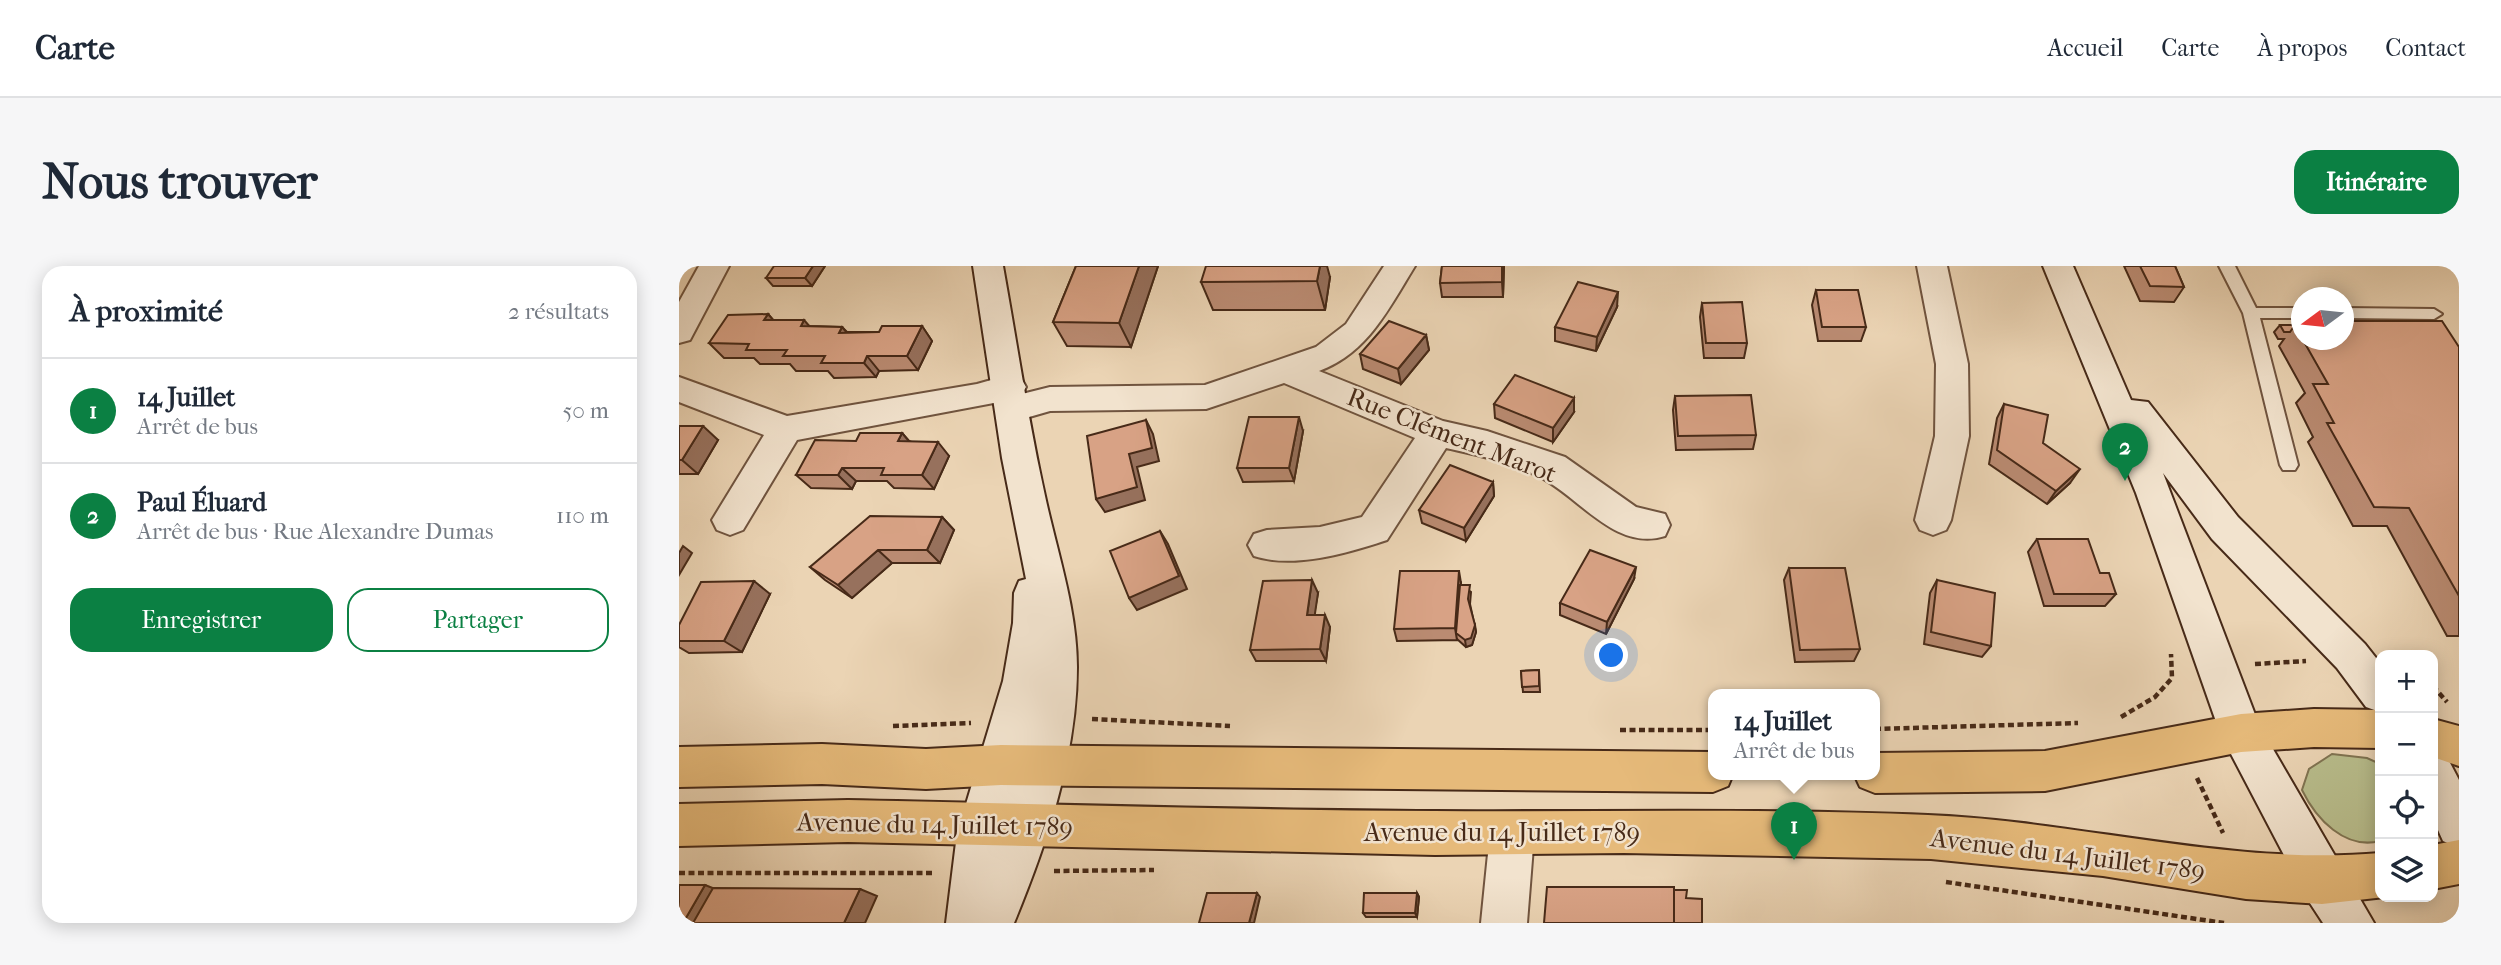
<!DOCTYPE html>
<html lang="fr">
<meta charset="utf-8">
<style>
body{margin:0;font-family:"IM FELL French Canon",serif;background:#f6f6f7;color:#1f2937}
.controls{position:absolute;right:21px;bottom:21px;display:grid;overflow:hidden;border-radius:14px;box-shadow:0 4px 18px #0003}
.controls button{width:63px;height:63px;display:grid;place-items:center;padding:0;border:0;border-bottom:2px solid #e0e1e3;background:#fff;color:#1f2937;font:35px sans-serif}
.compass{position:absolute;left:1612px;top:21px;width:63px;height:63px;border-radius:50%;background:#fff;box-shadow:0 4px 18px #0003;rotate:255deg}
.you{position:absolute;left:933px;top:390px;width:24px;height:24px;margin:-18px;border:5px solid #fff;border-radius:50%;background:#1a73e8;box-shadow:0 0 0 10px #1a73e833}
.badge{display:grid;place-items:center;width:46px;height:46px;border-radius:50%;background:#0b8043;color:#fff;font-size:23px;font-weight:700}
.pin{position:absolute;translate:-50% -58px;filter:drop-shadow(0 2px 4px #0008)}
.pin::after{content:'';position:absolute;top:37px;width:24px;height:21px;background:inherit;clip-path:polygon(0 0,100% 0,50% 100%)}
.popup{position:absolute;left:1029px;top:423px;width:172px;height:91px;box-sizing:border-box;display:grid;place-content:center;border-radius:14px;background:#fff;filter:drop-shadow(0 2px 5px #0005);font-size:23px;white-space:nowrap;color:#747a83}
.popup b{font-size:26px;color:#1f2937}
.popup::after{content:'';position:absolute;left:50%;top:100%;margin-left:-14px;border:14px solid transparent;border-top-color:#fff}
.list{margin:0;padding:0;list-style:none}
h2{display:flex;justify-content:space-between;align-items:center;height:91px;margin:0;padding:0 28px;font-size:30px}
h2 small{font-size:23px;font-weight:400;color:#747a83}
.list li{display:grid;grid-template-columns:46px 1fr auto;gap:21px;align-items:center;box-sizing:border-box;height:105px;padding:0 28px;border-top:2px solid #e0e1e3}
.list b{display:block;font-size:26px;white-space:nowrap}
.list p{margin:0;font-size:23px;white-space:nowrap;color:#747a83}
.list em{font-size:23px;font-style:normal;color:#747a83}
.actions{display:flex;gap:14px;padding:21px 28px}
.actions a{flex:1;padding:16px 0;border:2px solid #0b8043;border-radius:21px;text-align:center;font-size:24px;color:#0b8043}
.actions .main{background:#0b8043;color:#fff}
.icon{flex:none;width:38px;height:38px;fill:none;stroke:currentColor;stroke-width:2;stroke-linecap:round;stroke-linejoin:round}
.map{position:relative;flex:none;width:1780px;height:657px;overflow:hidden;border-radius:21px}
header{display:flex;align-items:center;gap:42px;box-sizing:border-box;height:98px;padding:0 35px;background:#fff;border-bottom:2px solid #e0e1e3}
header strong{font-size:33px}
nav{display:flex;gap:38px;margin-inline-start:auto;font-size:24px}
.intro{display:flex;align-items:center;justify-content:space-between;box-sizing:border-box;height:168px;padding:0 42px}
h1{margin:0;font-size:49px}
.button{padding:18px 32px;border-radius:21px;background:#0b8043;color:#fff;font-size:24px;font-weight:700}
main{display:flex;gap:42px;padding:0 42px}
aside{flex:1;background:#fff;border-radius:21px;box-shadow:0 4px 18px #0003}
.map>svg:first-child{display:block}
.green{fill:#b8bd8c;stroke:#807452;stroke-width:2}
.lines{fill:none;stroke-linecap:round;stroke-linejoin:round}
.lane-casing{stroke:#70543f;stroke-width:4}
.street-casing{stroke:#70543f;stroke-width:4}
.secondary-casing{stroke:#472a18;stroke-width:4}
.primary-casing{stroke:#472a18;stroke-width:4}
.path{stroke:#472a18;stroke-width:4.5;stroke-dasharray:6 3.5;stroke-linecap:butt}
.lane{fill:#f2e3ce;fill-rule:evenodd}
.street{fill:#f2e3ce;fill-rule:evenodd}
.secondary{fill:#f2e3ce;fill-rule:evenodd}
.primary{fill:#e6ba7a;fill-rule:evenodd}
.wall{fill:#ba8b72;stroke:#472a18;stroke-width:2}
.shaded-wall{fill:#97715d;stroke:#472a18;stroke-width:2}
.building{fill:#d8a285;stroke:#472a18;stroke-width:2}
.labels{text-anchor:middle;stroke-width:5;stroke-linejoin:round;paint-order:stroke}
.street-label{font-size:26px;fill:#472a18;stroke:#f2e3ce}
</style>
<header>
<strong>Carte</strong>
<nav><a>Accueil</a><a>Carte</a><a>À propos</a><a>Contact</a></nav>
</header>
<div class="intro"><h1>Nous trouver</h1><a class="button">Itinéraire</a></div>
<main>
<aside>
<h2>À proximité<small>2 résultats</small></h2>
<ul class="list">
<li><span class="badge">1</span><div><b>14 Juillet</b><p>Arrêt de bus</p></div><em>50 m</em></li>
<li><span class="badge">2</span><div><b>Paul Éluard</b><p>Arrêt de bus · Rue Alexandre Dumas</p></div><em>110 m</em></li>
</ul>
<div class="actions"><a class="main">Enregistrer</a><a>Partager</a></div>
</aside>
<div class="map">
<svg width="1780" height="657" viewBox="0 0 1780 657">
<rect width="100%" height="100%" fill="#ebd4b4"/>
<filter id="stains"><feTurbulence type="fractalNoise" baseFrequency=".00286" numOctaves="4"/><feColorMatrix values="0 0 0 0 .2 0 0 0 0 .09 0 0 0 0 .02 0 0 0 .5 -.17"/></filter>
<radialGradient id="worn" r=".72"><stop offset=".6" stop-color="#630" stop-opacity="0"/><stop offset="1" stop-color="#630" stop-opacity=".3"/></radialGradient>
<path class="green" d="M1653,488l35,4 13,6v77c-35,9 -64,-22 -78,-51l7,-21z"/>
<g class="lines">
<g class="lane-casing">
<path id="lane" d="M1540,0h16l21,42h45v10h-41l38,147 -3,5h-12l-3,-5 -37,-152z
M1664,42l91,1 8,5 -8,5 -91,-1z"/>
</g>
<g class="street-casing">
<path id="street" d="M20,0h30l-39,74 -11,3v-41z
M705,0h31c-26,42 -47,87 -96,105l124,50 44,10 78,26 71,50 29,7 5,11 -5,11c-50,16 -86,-40 -127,-60 -28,-14 -61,-21 -92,-28l-59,92c-39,13 -93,29 -133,16l-6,-11 6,-11 13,-4 53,-3 42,-10 53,-79 -131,-55 -78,26 -156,2 -38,11 -12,-4 -5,-9 4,-7 -202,38 -54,90 -13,5 -13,-5 -5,-10 52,-85 -85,-33v-25l108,39 190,-32 32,-9 12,3 5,9 -4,7 28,-7 155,-2 111,-38 30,-23z
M1238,0h30l21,98 1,72 -18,84 -5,10 -13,5 -13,-5 -5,-10 20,-84 1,-72z
M833,546l16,7 6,15 -7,89h-46l9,-89 6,-15z"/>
</g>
<g class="secondary-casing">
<path id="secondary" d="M294,0h30c14,77 25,154 42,230 12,56 32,113 32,171 0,88 -30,176 -63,256h-68l11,-89 46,-153 10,-58 1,-30 5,-12 7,-2 -24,-121z
M1364,0h30l58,134 17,2 90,115 127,127 15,19v49l-14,-5 -29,-39 -125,-129 -49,-66 96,252 115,198h-51l-17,-26 -86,-164 -84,-240z
M1754,487l15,6 11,21v68l-16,-7 -10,-22z"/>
</g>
<g class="primary-casing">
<path id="primary" d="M1635,443l66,1v38l-66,-1 -73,5 -196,39 -170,2 -15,-6 -6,-13h21v-21l170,-2 196,-37z
M1754,453l26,7v40l-26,-9z
M143,478l104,5 75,-4 712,7v22h20l-5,12 -15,6 -712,-7 -75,4 -104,-5 -143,3v-40z
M169,534c195,4 391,10 586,11 165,1 329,-3 494,4 151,6 300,51 452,38v44h5l-63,7 -76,-5 -143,-23 -172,-17 -307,-6 -189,2 -587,-13 -169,4v-42z
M1780,574v44l-26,5v-44z"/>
</g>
<path class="path" d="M1576,398l51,-3
M1754,420l14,16
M1442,451l34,-20 17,-19 -1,-24
M413,453l138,7
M214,460l78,-3
M1196,463l203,-6
M941,464h93
M1518,512l26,55
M375,605l100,-1
M0,607h255
M1267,616l278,41"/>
<use href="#lane" class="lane"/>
<use href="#street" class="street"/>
<use href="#secondary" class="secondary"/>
<use href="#primary" class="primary"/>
</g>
<path class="wall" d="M146,0l-13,20h-39l-7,-8z
M397,0h82l-27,81 -64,-1 -14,-24z
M763,0h62l-1,31h-61l-2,-14z
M1445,0h51l9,21 -10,15 -34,-1z
M651,11l-5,33h-112l-12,-28z
M1137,24l50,37 -5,14h-43l-6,-36z
M1023,37l45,40 -3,15h-40l-4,-41z
M938,41l-21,44 -41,-10v-14z
M89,48l5,6 37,6 32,1 5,5h32l43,-6 10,15 -14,29 -39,1 -3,6 -42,1 -6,-7h-32l-6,-7h-30l-6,-6h-30l-15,-15z
M1601,59l21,1v14h42l116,7v289h-12l-60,-110h-34l-45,-84 5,-5 -17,-34 9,-10 -26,-47 5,-7h-6l-4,-7z
M747,69l3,15 -28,34 -38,-15 -3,-15z
M996,130l81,39 -3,14 -77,1 -3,-40z
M815,138l80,8 -21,30 -58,-24z
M1325,138l66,79 -23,21 -58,-40 8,-46z
M0,160l39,14 -20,34h-19z
M624,165l-9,50 -51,1 -6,-14z
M223,167l7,8 40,15 -15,33 -40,-1 -7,-7h-31l-4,8 -41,-1 -15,-13 60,-34z
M814,216l1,14 -28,45 -44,-18 -3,-13z
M263,251l12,13 -14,33h-48l-40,35 -27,-18 -15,-13z
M1358,273l63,34 16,21 -11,12h-61l-16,-54z
M1110,302l71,81 -6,12 -59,1 -11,-82z
M955,313l-28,55 -46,-19v-12z
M1258,314l54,66 -9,11 -58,-13 6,-51z
M782,317v2l10,7 -1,12 6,28 -4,13 -6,2 -9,-8v1l-60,1 -3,-12z
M639,327l-4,22 16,12 -4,34h-70l-6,-11z
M91,328l-28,58 -53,1 -10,-6v-22z
M860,404l1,22h-17l-2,-21z
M738,627l2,4 -2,20h-51l-3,-4z"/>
<path class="shaded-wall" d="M134,0h12l-13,20 -7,-8z
M460,0h19l-27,81 -12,-24z
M641,0h7l3,11 -5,33 -8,-29z
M823,0h2l-1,31 -1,-15z
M939,26l-1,15 -21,44 1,-14z
M89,48l13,15 -17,-9z
M125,54l13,15 -16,-9z
M243,60l10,15 -14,29 -11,-14z
M163,61l12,14 -15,-8z
M747,69l3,15 -28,34 -3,-15z
M188,90l12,15 -3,6 -12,-14z
M895,132v14l-21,30v-14z
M620,151l4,14 -9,50 -5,-13z
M467,154l7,14 6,27 -22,6 8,33 -40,12 -9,-13 33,-45z
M24,160l15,14 -20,34 -16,-14z
M223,167l12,14 -16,-6z
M259,176l11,14 -15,33 -12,-14z
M163,202l14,13 -4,8 -14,-14z
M1401,203l-10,14 -23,21 9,-13z
M814,216l1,14 -28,45 -2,-13z
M263,251l12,13 -14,33 -13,-13z
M481,265l8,13 19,45 -50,21 -8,-12z
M4,280l9,7 -13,22v-22z
M199,284l14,13 -40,35 -14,-13z
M957,301l-2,12 -28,55 1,-12z
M780,305l2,12 -3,51 -2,-1 1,7 -2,-12z
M633,314l6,13 -5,34 -6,-12z
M75,315l16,13 -28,58 -18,-11z
M646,349l5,12 -4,34 -6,-12z
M796,359l1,7 -4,13 -6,2 -1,-7z
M26,619l28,11 -15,27h-35z
M181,623l17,7 -12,27h-21z
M578,627l3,4 -6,26h-5z
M738,627l2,4 -2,20 -2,-4z"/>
<path class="building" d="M95,0h39l-8,12h-39z
M397,0h63l-20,57 -66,-1z
M527,0h114l-3,15 -116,1z
M763,0h60v16l-62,1z
M1461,0h35l9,21 -34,-1z
M899,16l40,10 -21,45 -42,-10z
M1137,24h42l8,37h-44z
M1063,36l5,41h-41l-4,-40z
M89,48l-4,6h40l-3,6 41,1 -3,6 40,-1 3,-6h40l-15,30h-40l-3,7h-43l4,-7h-42l4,-6h-41l3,-6 -40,-1 19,-28z
M710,55l37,14 -28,34 -38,-15z
M1664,55h99l17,26v249l-50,-88 -35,-1 -47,-84h7l-21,-39h15l-25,-44h40z
M1601,59h18h-3l-5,7h-6z
M1616,59l6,1v10z
M836,109l59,23 -21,30 -59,-24z
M1072,129l5,40 -78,1 -3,-40z
M1325,138l44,11 -5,28 37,26 -24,22 -59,-41z
M570,151h50l-10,51h-52z
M467,154l6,28 -23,6 8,33 -41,12 -9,-63z
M0,160h24l-21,34h-3z
M181,167h42l-4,8 40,1 -16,33h-41l3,-7h-42l-4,7h-42l19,-35 41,1z
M771,199l43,17 -29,46 -45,-18z
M191,250l72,1 -15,33h-49l-40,35 -28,-18z
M481,265l19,45 -50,22 -19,-47z
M1358,273h51l12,34h9l7,21h-62z
M911,284l46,17 -29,55 -47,-19z
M1110,302h56l15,81 -60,1z
M721,305h59l-4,57 -61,1z
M633,314l-5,35h18l-5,34 -70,1 13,-69z
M1258,314l58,13 -4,53 -60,-14z
M75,315l-30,60h-45v-16l22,-43z
M781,319h10l-2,14 7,26 -4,13 -6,2 -9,-7z
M860,404v16l-17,1 -1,-16z
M0,619h26l-22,38h-4z
M868,621h127v36h-130z
M34,622l147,1 -16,34h-151z
M995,624h13l-1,8 16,1v24h-28z
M528,627h50l-8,30h-50z
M685,627h53l-2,20h-52z"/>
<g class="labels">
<g class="street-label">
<text transform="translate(773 169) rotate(21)" y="9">Rue Clément Marot</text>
<text transform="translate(256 558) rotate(1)" y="9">Avenue du 14 Juillet 1789</text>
<text x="823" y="575">Avenue du 14 Juillet 1789</text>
<text transform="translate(1389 588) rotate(7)" y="9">Avenue du 14 Juillet 1789</text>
</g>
</g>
<rect width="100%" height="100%" filter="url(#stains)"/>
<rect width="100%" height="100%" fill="url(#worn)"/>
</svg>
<div class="controls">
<button>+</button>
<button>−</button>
<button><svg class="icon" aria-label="locate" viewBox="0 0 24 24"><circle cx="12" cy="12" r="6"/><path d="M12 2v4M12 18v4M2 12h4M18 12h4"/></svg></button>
<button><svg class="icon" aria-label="layers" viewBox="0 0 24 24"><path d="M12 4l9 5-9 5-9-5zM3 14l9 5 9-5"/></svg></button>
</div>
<svg class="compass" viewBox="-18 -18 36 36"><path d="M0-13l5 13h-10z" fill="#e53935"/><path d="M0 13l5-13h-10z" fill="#747a83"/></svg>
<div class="you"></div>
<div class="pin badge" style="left:1115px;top:594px">1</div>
<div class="popup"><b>14 Juillet</b>Arrêt de bus</div>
<div class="pin badge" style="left:1446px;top:215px">2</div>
</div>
</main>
